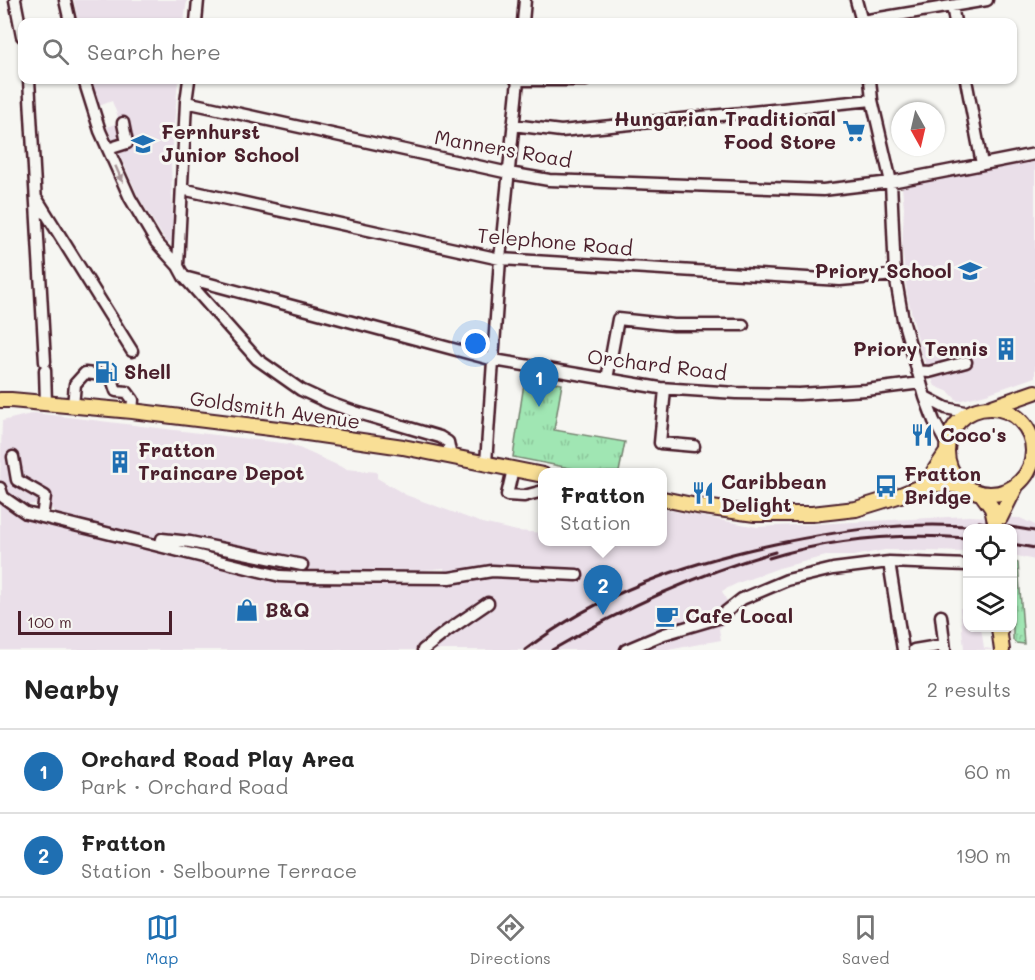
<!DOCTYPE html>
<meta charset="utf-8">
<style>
body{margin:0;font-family:Mali,sans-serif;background:#f6f6f6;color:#222}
.controls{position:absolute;right:18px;bottom:18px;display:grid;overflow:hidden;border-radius:12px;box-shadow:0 2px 4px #0004}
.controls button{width:54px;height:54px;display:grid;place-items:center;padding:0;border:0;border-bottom:2px solid #e0e0e0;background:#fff;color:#222;font:30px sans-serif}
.compass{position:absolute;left:891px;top:102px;width:54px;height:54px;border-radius:50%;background:#fff;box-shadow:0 2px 4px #0004;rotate:172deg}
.scale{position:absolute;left:18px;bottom:15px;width:154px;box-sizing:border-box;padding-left:6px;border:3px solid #4a1f2b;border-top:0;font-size:16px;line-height:21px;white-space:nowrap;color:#4a1f2b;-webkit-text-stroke:4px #f6f6f2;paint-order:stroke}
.you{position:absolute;left:476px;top:344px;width:21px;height:21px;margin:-15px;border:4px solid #fff;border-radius:50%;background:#1a73e8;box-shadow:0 0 0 9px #1a73e833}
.badge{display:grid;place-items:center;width:39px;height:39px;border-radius:50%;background:#1f6fb2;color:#fff;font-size:20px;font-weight:700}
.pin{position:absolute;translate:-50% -50px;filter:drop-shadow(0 2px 3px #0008)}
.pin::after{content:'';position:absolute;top:32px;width:21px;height:18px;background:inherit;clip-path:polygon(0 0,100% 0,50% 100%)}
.popup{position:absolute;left:538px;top:468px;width:129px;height:78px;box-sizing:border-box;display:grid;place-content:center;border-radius:12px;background:#fff;filter:drop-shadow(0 2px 4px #0005);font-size:20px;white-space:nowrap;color:#767676}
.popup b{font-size:22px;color:#222}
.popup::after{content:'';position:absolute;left:50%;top:100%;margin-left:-12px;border:12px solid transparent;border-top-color:#fff}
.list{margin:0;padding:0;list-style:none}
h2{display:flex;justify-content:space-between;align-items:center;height:78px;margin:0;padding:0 24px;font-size:26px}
h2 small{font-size:20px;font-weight:400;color:#767676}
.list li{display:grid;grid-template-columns:39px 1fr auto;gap:18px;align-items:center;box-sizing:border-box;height:84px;padding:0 24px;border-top:2px solid #e0e0e0}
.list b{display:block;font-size:22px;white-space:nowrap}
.list p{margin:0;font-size:20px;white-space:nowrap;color:#767676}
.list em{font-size:20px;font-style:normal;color:#767676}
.icon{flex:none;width:33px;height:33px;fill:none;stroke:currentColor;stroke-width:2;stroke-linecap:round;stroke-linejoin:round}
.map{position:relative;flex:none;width:1035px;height:650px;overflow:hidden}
.search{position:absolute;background:#fff;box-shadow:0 2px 4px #0004;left:18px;right:18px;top:18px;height:66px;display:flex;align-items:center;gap:15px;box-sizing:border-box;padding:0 21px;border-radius:12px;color:#767676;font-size:22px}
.sheet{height:246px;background:#fff}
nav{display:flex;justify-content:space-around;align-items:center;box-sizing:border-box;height:84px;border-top:2px solid #e0e0e0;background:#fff;font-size:16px;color:#767676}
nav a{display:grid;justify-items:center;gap:3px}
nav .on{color:#1f6fb2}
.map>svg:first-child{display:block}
.built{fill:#eadfe9}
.park{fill:url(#park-tufts);stroke:#75826f;stroke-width:1.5}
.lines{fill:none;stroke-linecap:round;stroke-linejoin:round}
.minor-casing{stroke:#4a1f2b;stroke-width:15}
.major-casing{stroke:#4a1f2b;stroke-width:18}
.minor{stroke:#f6f6f2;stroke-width:10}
.major{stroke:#f9df96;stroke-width:14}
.rail{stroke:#4a1f2b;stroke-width:3}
.major-bridge-casing{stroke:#4a1f2b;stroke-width:18;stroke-linecap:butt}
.major-bridge{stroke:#f9df96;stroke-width:14}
.oneway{fill:#a99598}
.labels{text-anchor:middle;stroke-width:6;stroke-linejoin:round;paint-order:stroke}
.poi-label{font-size:20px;font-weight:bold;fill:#4a1f2b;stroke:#f6f6f2;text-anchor:start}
.street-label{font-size:20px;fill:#4a1f2b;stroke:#f6f6f2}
</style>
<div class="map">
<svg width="1035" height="650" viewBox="0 0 1035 650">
<defs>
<pattern id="park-tufts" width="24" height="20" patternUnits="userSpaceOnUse" patternTransform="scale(1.5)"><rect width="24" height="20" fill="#a0e6b3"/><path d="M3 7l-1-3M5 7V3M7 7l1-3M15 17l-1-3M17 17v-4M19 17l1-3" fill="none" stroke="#8bc59a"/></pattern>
</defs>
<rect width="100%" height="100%" fill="#f6f6f2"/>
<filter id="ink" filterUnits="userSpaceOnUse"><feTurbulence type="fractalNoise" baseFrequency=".0167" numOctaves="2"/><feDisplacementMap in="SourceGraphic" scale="12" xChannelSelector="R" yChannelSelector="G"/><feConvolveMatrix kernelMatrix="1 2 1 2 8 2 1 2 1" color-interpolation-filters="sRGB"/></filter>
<g filter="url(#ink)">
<path class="built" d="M74,0h113l-3,22h-106z
M92,80h86l-7,81 2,79 -6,3 -28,-45 -32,-71 13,-5 -8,-21 -13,5z
M1035,161v216l-49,17 -28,7 -9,-9 -14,-6 -14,-33 -14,-59 -5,-46 2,-40 -2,-21 2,-2z
M35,413l255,31 56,25 31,3v6l29,17 76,28 35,8 26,2v9h120v-33l94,18 211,-11 52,2 15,7v35l-22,-5 -1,-27h-44l-1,24 -82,-2 -31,6h-28l-47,12 -41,15 -16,8 12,25 -15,13 2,11 -53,10h-668v-150l9,11 22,9 259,64 153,-1 2,-10 -1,-5 -21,2 -116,2 -29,-2 -217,-52 -12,-12 -12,-3 -12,3 -11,-5 -9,-10 -5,-12 2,-58z
M960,608h7l1,20h13l3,20 13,2h-35l2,-1z"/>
<path class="park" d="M525,377l37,7 -8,46 71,12 -6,30h-29l-77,-15z
M1013,561l5,2 6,81 -8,-1 -3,-3z"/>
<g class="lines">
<g class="minor-casing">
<path id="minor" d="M15,0l7,36
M65,0l5,22
M856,0l6,22
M952,6l3,16
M862,21l125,-21
M196,22l2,-22
M523,22l2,-22
M29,80l16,282
M84,80l16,51 30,67 26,44 22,24
M189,80l-3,22 -8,164 6,11 73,82 44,31 26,12 28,10 85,25 8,5 3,15
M516,80h70
M870,80l2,20 19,82 4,93 8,45 22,77 9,24 13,24
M966,80l16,84
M186,102l323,71 40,7 274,10 68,-8 144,-28
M513,125l48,6 311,-31
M108,149l19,-6 -4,-20
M182,189l318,70 340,21 55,-5
M37,199l95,152
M184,277l310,83 166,28 76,5 63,1 67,-4 55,-7
M45,370l1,33
M917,371l12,1 37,-10
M607,379l11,-60 56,6h69
M665,389l-5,54 34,3
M925,397l21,11 23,5
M73,406l2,-22 10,-11 26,3 5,15 11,1 6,8 -1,11
M13,457l4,23 28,16 -3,21
M486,463l14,-204 18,-179
M513,469l-6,26 17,1 19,-5
M0,488l3,9 23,16 254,63 22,1 148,1 42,-7 85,4
M160,546l2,-7 28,3 112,23
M889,562l14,88
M941,616l4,34
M423,650l24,-19 41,-28
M626,650l38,-16 54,-16 24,-19 45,-19 46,-11 56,-7 79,3
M914,650l30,-5"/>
</g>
<g class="major-casing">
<path id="major" d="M0,400h11l121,11 154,19 117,17 140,28
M992,407l43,-15
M947 451a43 43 0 1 1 86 0a43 43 0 1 1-86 0Z
M925,485l22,-33
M981,493l11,15 3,14
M663,499l34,7 58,8h57l44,-5 42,-13 27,-11 19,-1 22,3
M995,522l5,-4 16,-32
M999,628l3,22"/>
</g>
<use href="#minor" class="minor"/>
<use href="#major" class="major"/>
<path class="rail" d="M979,522l56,9
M1012,544l23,4
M769,558c64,-20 132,-25 199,-20
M525,650c76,-58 158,-86 250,-106 71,-15 141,-24 214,-16
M552,650c70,-41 144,-76 223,-98"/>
<g class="major-bridge-casing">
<path id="major-bridge" d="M994,528l1,-6"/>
</g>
<use href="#major-bridge" class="major-bridge"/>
</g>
<defs><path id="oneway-solid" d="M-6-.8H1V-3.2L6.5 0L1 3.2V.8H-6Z" transform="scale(1.5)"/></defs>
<use class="oneway" href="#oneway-solid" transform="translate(119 174) rotate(66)"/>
</g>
<defs>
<g id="supermarket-bare" transform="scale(1.8)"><path d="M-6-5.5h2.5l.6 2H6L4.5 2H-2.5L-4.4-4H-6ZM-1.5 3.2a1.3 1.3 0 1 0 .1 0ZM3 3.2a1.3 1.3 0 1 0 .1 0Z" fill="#1f6fb2" stroke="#f6f6f2" stroke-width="2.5" paint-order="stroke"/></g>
<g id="school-bare" transform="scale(1.8)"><path d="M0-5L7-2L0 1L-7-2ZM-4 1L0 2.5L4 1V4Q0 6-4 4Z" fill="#1f6fb2" stroke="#f6f6f2" stroke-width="2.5" paint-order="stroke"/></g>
<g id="building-bare" transform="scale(1.8)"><path d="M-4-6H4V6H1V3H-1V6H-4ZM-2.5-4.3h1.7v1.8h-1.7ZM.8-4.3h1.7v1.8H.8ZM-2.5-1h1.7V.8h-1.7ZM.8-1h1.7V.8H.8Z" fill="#1f6fb2" stroke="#f6f6f2" stroke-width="2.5" paint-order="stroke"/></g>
<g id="fuel-bare" transform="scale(1.8)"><path d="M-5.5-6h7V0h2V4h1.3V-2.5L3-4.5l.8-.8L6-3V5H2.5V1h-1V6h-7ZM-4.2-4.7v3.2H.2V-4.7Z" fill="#1f6fb2" stroke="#f6f6f2" stroke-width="2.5" paint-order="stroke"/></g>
<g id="restaurant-bare" transform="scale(1.8)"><path d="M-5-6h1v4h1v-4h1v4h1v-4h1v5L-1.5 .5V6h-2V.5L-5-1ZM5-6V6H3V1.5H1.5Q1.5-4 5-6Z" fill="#1f6fb2" stroke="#f6f6f2" stroke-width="2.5" paint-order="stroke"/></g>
<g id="bus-bare" transform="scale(1.8)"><path d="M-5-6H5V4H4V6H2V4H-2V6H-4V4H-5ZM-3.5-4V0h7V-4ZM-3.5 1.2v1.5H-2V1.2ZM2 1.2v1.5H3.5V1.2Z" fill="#1f6fb2" stroke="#f6f6f2" stroke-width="2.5" paint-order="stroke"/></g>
<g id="shop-bare" transform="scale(1.8)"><path d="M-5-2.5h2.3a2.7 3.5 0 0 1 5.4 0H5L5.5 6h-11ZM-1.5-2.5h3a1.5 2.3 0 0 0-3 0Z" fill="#1f6fb2" stroke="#f6f6f2" stroke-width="2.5" paint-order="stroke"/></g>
<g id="cafe-bare" transform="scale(1.8)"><path d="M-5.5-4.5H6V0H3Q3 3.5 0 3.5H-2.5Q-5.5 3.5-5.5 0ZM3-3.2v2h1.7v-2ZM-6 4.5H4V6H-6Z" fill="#1f6fb2" stroke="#f6f6f2" stroke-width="2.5" paint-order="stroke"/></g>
</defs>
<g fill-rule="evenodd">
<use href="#supermarket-bare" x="854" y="131"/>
<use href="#school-bare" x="143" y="144"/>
<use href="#school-bare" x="970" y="271"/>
<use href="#building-bare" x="1006" y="349"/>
<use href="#fuel-bare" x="106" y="372"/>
<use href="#restaurant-bare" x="922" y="435"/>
<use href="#building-bare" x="120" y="462"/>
<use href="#bus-bare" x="886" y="486"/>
<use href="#restaurant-bare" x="703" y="493"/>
<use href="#shop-bare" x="247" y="610"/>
<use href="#cafe-bare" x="667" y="616"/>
</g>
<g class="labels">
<g class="poi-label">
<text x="836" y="126" text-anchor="end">Hungarian Traditional<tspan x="836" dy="23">Food Store</tspan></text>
<text x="161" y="139">Fernhurst<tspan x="161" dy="23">Junior School</tspan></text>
<text x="952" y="278" text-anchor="end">Priory School</text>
<text x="988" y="356" text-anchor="end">Priory Tennis</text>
<text x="124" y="379">Shell</text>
<text x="940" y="442">Coco's</text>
<text x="138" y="457">Fratton<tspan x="138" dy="23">Traincare Depot</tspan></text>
<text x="904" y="481">Fratton<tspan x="904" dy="23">Bridge</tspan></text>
<text x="721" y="489">Caribbean<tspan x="721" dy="23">Delight</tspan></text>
<text x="265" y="617">B&amp;Q</text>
<text x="685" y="623">Cafe Local</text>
</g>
<g class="street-label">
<text transform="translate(503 149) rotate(10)" y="7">Manners Road</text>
<text transform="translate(555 242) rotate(5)" y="7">Telephone Road</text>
<text transform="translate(657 365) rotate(7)" y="7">Orchard Road</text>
<text transform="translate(275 410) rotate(8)" y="7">Goldsmith Avenue</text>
</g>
</g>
</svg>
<div class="controls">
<button><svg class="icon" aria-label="locate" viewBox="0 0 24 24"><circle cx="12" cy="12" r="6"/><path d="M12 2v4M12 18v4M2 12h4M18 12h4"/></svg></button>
<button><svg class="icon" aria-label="layers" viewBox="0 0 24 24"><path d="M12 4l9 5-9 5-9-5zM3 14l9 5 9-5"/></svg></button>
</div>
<svg class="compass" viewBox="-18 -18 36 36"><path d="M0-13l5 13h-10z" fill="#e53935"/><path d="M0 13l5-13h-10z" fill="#767676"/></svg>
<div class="scale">100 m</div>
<div class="you"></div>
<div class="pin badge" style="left:539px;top:407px">1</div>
<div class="pin badge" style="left:603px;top:615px">2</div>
<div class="popup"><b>Fratton</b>Station</div>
<div class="search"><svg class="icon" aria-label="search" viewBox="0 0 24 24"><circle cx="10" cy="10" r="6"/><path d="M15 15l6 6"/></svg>Search here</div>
</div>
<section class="sheet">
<h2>Nearby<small>2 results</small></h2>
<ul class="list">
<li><span class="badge">1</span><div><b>Orchard Road Play Area</b><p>Park · Orchard Road</p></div><em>60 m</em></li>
<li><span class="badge">2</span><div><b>Fratton</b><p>Station · Selbourne Terrace</p></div><em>190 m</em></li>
</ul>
</section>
<nav>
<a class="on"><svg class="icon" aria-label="map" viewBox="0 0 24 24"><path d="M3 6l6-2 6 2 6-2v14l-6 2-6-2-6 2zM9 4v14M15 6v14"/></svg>Map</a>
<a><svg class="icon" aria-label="directions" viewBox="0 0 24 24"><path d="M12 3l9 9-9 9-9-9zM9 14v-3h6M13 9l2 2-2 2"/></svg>Directions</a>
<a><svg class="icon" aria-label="saved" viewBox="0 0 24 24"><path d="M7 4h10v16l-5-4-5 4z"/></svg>Saved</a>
</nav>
